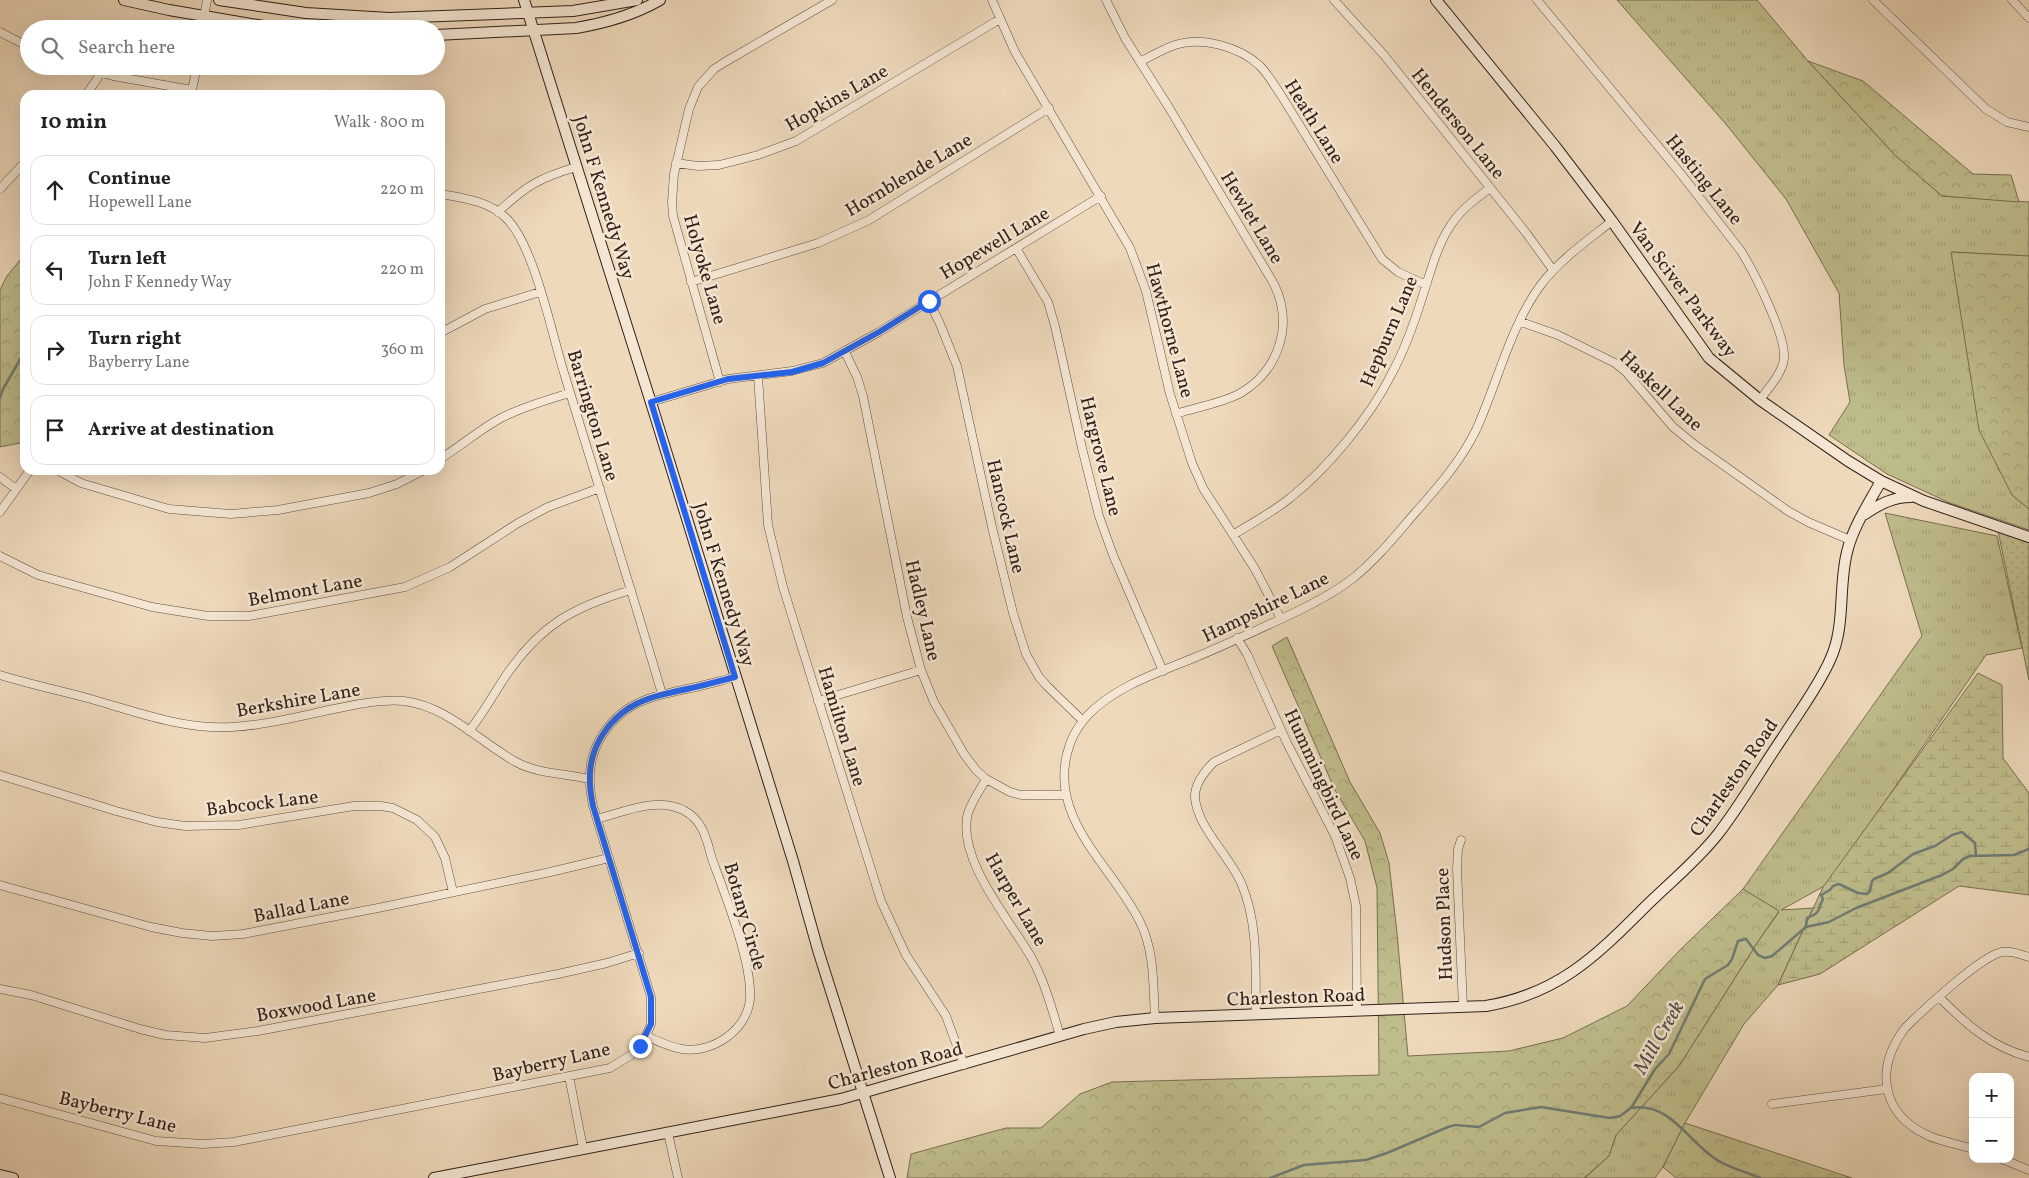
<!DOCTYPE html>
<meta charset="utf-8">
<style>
body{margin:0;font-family:Vollkorn,serif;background:#f2f2f2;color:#222}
.controls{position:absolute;right:15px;bottom:15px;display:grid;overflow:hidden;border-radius:10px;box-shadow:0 5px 20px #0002}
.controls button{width:45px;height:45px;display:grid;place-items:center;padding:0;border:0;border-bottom:1px solid #e0e0e0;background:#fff;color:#222;font:25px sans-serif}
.stop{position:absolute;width:15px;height:15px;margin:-11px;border:4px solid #2563eb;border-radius:50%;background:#fff}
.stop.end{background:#2563eb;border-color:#fff;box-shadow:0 1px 5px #0008}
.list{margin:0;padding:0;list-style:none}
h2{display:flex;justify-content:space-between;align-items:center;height:65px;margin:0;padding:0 20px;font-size:21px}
h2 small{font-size:16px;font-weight:400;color:#767676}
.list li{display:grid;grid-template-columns:32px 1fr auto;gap:15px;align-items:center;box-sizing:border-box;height:70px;margin:0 10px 10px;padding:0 10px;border:1px solid #e0e0e0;border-radius:15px}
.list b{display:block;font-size:19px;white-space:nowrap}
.list p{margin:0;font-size:16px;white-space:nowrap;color:#767676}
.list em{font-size:16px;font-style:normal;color:#767676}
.icon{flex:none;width:28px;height:28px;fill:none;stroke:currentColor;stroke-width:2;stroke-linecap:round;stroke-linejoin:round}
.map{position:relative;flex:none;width:2029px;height:1178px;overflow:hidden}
.search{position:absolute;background:#fff;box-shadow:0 5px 20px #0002;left:20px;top:20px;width:425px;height:55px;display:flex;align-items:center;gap:12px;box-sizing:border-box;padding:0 18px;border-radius:28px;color:#767676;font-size:19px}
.panel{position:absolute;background:#fff;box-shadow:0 5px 20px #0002;left:20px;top:90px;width:425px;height:385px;border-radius:15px}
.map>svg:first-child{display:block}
.grass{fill:url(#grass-tufts);stroke:#786e52}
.forest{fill:url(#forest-crowns);stroke:#786e52}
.wetland{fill:url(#wetland-marsh);stroke:#786e52}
.park{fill:url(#park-dots);stroke:#786e52}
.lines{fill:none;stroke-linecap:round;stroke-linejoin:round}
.stream{stroke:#707c74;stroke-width:2.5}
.street-casing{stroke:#614e42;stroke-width:9}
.secondary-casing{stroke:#322019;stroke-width:12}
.street{stroke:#f4e6d3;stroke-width:8}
.secondary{stroke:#f4e6d3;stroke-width:10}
.route{stroke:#2563eb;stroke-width:6}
.labels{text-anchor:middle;stroke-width:5;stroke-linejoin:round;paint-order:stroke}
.street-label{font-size:19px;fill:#322019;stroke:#f4e6d3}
.water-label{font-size:20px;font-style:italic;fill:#514e46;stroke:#f4e6d3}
</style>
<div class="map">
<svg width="2029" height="1178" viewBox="0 0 2029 1178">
<defs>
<pattern id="grass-tufts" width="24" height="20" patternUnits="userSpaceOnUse" patternTransform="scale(1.25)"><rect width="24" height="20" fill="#bfbd8c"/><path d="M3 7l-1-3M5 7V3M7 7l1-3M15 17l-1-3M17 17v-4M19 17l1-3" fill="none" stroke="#a5a278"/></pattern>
<pattern id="forest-crowns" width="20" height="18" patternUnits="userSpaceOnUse" patternTransform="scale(1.25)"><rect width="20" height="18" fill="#bfbd8c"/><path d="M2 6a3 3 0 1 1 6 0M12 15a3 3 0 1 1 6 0" fill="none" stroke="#a5a278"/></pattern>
<pattern id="wetland-marsh" width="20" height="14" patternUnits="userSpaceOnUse" patternTransform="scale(1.25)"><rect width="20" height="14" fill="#bfbd8c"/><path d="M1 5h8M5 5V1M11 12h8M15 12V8" fill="none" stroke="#a5a278"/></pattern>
<pattern id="park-dots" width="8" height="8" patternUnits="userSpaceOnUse" patternTransform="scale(1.25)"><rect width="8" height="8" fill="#bfbd8c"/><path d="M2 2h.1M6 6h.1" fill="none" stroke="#a5a278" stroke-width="1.8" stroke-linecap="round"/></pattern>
</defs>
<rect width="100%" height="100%" fill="#eed9bb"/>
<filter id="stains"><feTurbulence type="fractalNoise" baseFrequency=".004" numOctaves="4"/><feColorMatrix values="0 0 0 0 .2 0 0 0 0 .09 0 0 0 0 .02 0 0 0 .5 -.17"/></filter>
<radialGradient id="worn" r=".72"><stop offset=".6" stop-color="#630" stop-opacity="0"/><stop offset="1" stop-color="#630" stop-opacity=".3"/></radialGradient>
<path class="grass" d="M1617,0h140l51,61 87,94 47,41 87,6v54l-77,-4 60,243 17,14v21l-79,-27 -63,-29 -58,-39 21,-33 -6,-37 -5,-72 -53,-94 -61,-76z
M1885,513l112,23 25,112 -36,7 -158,229 -47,26 32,-2 -35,77 -34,39 -59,99 -22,44 -8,11h-70l24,-22 7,-21 63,-69 80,-126 20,-28 -36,-23 179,-253z"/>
<path class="forest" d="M1808,61l55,20 110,93 38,1 8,27 -77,-6 -47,-41z
M1951,252l78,4v253l-17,-14 -33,-65z
M25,254v188l-25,5v-157l7,-14z
M1287,637l63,145 30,51 9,30 8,70 11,123 101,-5 54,-13 64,-32 54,-57 62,-60 36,22 -20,29 -80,126 -63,69 -7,21 -25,22h-677l4,-24 95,-26h35l39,-34 32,-12 267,-7 -2,-187 -12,-47 -30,-51 -63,-144z
M1685,1123l167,55h-176l-13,-11z"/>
<path class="wetland" d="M1978,673l24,12 1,73 26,35v102l-70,-9 -139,88 -42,11 45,-98z"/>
<path class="park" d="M1997,526l32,16v138z"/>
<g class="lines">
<path class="stream" d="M0,398l3,-9 22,-38
M1806,927l1,-9c14,-6 10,-6 16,-19l-2,-4 9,-5 3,-4 6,-2 19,9 9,1 3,-3 2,-10 2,-2 14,-6 25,-19 22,-8 17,-11 10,-3 13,11 1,13
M1631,1108c39,-7 58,35 86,52 13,8 29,12 43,18
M1270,1178l34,-13 62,-5 21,-7 61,-26 7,-2 24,2 26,-14 36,-6 56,9 13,2 10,-2 11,-8 24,-39 14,-15 36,-75 23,-14 4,-6 6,-18 8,-2 12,16 7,3 7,-2 34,-29 23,-5 27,-14 86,-33 11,-6 10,-10 7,-3 44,-1 15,-6"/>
<g class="street-casing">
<path id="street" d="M992,0l23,52 115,196 16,43 24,103 22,69 11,25 52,81 26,50
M1106,0l19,38 43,68 106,178c20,41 5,87 -35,110 -20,10 -42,13 -63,20
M1334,0l50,55 143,179 26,36
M1537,0l144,174 60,77c13,21 45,84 43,107 -1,15 -16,30 -24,42
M1873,0l113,109 21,13 22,5
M2012,0l17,18
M202,29l5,-29
M0,32l29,15
M1140,62c11,-6 23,-13 35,-17 27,-9 65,2 85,21 8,8 14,19 21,29l101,164 16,13 28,13
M77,66l36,10 79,14
M86,95l15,-22
M191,95l6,-29
M676,163l22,3 21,-1 39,-10 38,-14 204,-122
M0,189l25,-27
M440,194c23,4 49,7 66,24 29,28 46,118 59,158 32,106 66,212 97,318
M498,212c28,-26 41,-34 78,-45
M1016,248l32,54 7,24 27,122 17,68 14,39 50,116
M691,282l127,-39 51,-23 180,-112
M929,301l11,23 17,42 35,161 21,86 13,41 13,23 8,9 36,35
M1521,322l37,13 57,28 11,9 47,55 22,18 93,66 20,11 42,18
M440,333l45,-24 55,-17
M845,352l12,25 6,19 44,221 14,53 13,32 30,52 12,16 10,9 24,13 11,3h45
M758,376l10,149 15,62 98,314 25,54 40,61 18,49
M720,382l-47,-166 -1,-14 2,-28 15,-65 9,-22 16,-18 11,-7 107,-62
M651,402l77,-23 64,-8 31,-8 56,-31 222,-136
M440,459c21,-13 39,-29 61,-41 22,-11 45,-18 69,-25
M57,470l24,13 88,26 62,5 47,-4 91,-17 28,-9 27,-14
M0,477l16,12
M0,512l30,-42
M1233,535c19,-12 40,-23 57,-37 37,-29 80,-81 101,-123 13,-24 23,-51 31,-77 9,-27 16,-58 34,-80 9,-12 22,-21 34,-30
M0,556l38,19 114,32 56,9h41l156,-29 45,-20 68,-44 30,-16 52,-19
M1237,638l10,16 40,89 48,93 15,42 6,28 1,105
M0,675c30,9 61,16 91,24 45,13 94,31 141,28 37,-2 75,-13 112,-20 19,-4 40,-8 60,-6 43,5 76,41 112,61 22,12 48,11 73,17
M818,701l103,-31
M469,731c14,-17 24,-36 36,-54 35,-52 68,-70 126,-87
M0,775l116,36 41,11 28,4 54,-1 115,-19h27l12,2 24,12 18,17 10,21 8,34
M986,779c-6,11 -14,22 -18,34 -12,46 42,107 63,144 14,25 21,52 29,79
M597,819c27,-7 61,-23 88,-8 7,4 12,9 16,16 6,10 8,22 11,32 13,35 40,103 38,139 -2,32 -38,56 -68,51 -13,-2 -24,-8 -36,-13
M1461,840l-3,9 -1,20 6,138
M0,885l151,42 31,6 30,3 31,-2 135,-26 168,-35 63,-15
M0,989l31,6 109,34 25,6 40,3 53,-7 300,-57 49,-11 32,-10
M1939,997c27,27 52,50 90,60
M1256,1015c-1,-43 3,-89 -14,-130 -11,-28 -44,-56 -47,-87 -1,-14 10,-27 19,-36l67,-32
M1155,1018c-2,-32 0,-66 -15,-96 -26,-54 -90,-101 -73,-168 3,-14 11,-28 20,-38 28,-30 73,-44 109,-59 29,-12 57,-25 85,-38 24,-11 49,-23 71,-40 24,-19 43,-43 63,-66 23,-26 46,-52 61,-83 21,-46 34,-103 64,-144 19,-26 47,-45 72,-65
M569,1076l14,72
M0,1098l156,43 47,3 31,-2 376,-74 21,-13 15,-19 5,-12v-27l-58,-191c-5,-24 -5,-46 7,-67 21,-36 49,-42 86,-50 17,-3 33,-8 49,-12
M1772,1104l115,-15
M668,1133l10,45
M1973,1149c-15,-5 -30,-7 -44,-13 -49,-22 -54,-68 -24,-108 17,-17 76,-72 97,-76 10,-1 18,2 27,5
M2002,1159l27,11"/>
</g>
<g class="secondary-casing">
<path id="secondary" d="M124,0l45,10 112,19
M219,0l87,13 83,5 184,-7 64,-11
M524,0l129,409 140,452 25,89 72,228
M1436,0l119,146 57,75 97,137 51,42 88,61 33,20 43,20 105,36
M436,35l140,-7c30,-5 58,-13 84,-28
M1865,514c15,-10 28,-17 46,-17
M0,1175l13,3
M434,1178l407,-79 243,-70 32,-7 39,-4 331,-12c71,-12 108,-48 157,-97 25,-25 53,-47 75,-75 24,-31 43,-65 65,-97 16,-25 35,-50 47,-77 16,-34 8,-72 17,-108 6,-25 22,-49 34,-71"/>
</g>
<use href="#street" class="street"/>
<use href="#secondary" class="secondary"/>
</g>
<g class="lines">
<path class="route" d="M640,1046l11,-22v-27l-58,-191c-5,-24 -5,-46 7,-67 21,-36 49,-42 87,-50 16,-3 32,-8 48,-12l-84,-275 77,-23 64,-7 31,-9 56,-31 50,-31"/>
</g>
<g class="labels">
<g class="street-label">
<text transform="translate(836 97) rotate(-30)" y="7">Hopkins Lane</text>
<text transform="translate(1315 121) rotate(58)" y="7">Heath Lane</text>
<text transform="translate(1459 123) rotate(51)" y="7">Henderson Lane</text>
<text transform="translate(908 174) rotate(-31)" y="7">Hornblende Lane</text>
<text transform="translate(1705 179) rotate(51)" y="7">Hasting Lane</text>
<text transform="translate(605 197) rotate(73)" y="7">John F Kennedy Way</text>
<text transform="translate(1253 217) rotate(59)" y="7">Hewlet Lane</text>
<text transform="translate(994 242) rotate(-31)" y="7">Hopewell Lane</text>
<text transform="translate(706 269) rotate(74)" y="7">Holyoke Lane</text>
<text transform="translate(1684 289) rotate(53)" y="7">Van Sciver Parkway</text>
<text transform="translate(1171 330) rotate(75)" y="7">Hawthorne Lane</text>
<text transform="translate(1388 331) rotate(-67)" y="7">Hepburn Lane</text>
<text transform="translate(1662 390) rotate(44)" y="7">Haskell Lane</text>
<text transform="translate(594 415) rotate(73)" y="7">Barrington Lane</text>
<text transform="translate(1102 456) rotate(76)" y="7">Hargrove Lane</text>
<text transform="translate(1007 516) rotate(77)" y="7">Hancock Lane</text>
<text transform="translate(725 584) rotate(73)" y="7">John F Kennedy Way</text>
<text transform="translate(305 589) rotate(-10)" y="7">Belmont Lane</text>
<text transform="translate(1265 606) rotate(-26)" y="7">Hampshire Lane</text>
<text transform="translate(924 610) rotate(77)" y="7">Hadley Lane</text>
<text transform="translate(298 699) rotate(-10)" y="7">Berkshire Lane</text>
<text transform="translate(843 726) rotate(73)" y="7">Hamilton Lane</text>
<text transform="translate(1733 777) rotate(-55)" y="7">Charleston Road</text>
<text transform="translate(1325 784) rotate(65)" y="7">Hummingbird Lane</text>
<text transform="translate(262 802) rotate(-7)" y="7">Babcock Lane</text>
<text transform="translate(1017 899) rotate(60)" y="7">Harper Lane</text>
<text transform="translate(301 906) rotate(-11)" y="7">Ballad Lane</text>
<text transform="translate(746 916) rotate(74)" y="7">Botany Circle</text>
<text transform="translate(1443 924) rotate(-92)" y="7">Hudson Place</text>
<text transform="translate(1296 996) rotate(-2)" y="7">Charleston Road</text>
<text transform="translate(316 1004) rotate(-10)" y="7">Boxwood Lane</text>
<text transform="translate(551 1061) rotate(-13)" y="7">Bayberry Lane</text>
<text transform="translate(895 1065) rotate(-15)" y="7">Charleston Road</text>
<text transform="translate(118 1111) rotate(14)" y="7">Bayberry Lane</text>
</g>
<g class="water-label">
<text transform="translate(1658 1037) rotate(-60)" y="7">Mill Creek</text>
</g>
</g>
<rect width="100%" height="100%" filter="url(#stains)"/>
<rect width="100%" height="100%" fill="url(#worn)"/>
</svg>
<div class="controls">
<button>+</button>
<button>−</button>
</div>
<div class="stop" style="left:929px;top:301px"></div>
<div class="stop end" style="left:640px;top:1046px"></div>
<div class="search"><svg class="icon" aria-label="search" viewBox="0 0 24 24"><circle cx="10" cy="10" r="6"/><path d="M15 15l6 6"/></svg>Search here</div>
<section class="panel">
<h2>10 min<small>Walk · 800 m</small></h2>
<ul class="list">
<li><svg class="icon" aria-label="ahead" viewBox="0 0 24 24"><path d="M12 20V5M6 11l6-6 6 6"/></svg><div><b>Continue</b><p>Hopewell Lane</p></div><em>220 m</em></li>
<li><svg class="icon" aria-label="left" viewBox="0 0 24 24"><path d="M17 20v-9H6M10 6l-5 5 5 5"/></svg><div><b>Turn left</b><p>John F Kennedy Way</p></div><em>220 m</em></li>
<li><svg class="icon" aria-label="right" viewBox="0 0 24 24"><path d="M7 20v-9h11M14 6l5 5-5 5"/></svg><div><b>Turn right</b><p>Bayberry Lane</p></div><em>360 m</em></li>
<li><svg class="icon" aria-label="arrive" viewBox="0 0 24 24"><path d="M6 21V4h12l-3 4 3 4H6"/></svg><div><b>Arrive at destination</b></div></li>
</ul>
</section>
</div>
